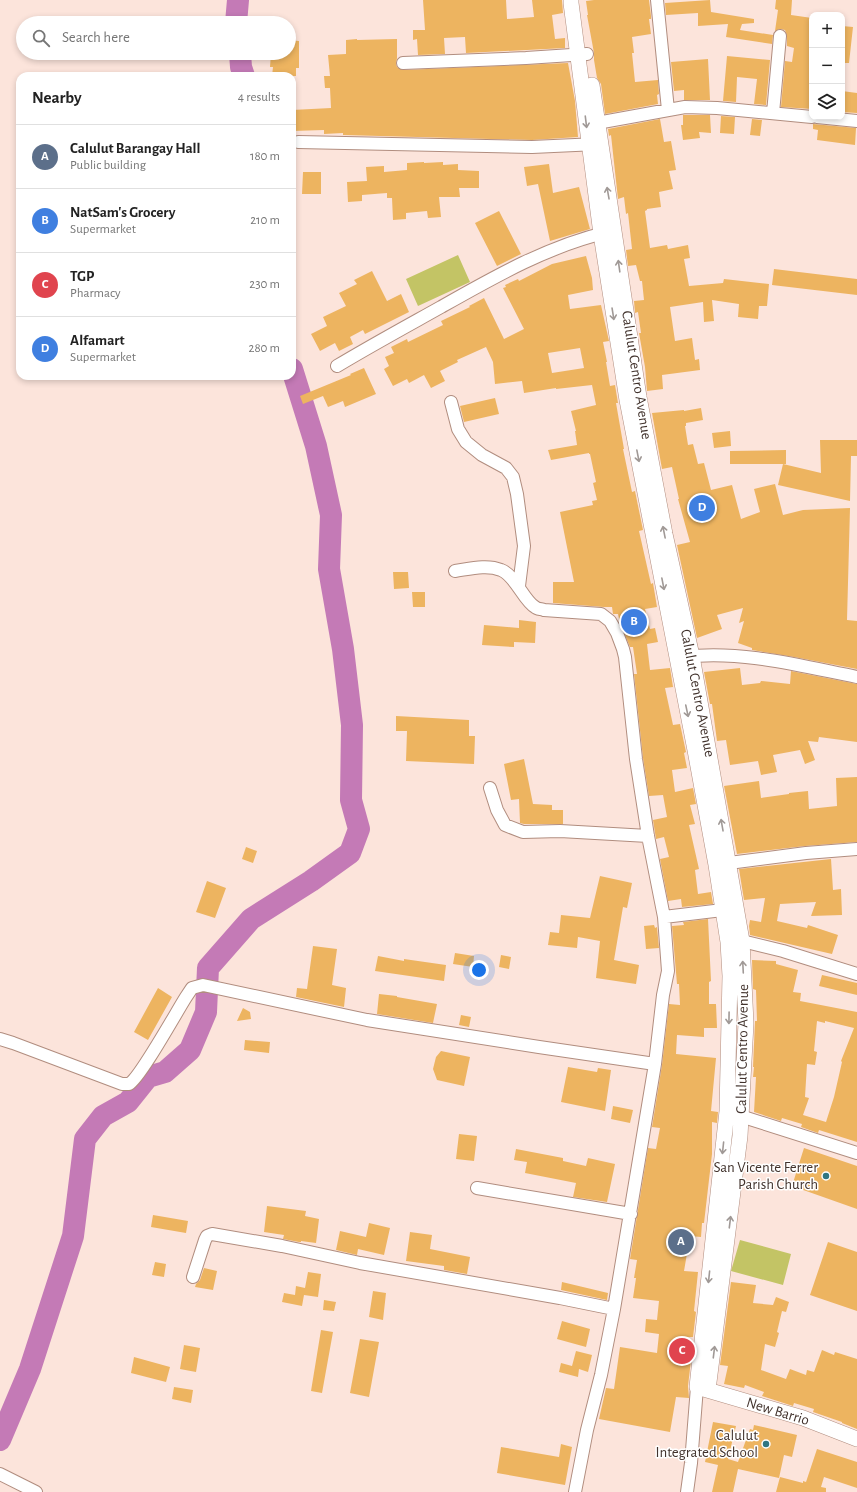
<!DOCTYPE html>
<meta charset="utf-8">
<style>
body{margin:0;font-family:"Alegreya Sans",sans-serif;background:#f2f2f2;color:#222}
.controls{position:absolute;right:12px;top:12px;display:grid;overflow:hidden;border-radius:8px;box-shadow:0 2px 6px #0003}
.controls button{width:36px;height:36px;display:grid;place-items:center;padding:0;border:0;border-bottom:1px solid #e0e0e0;background:#fff;color:#222;font:20px sans-serif}
.you{position:absolute;left:479px;top:970px;width:14px;height:14px;margin:-10px;border:3px solid #fff;border-radius:50%;background:#1a73e8;box-shadow:0 0 0 6px #1a73e833}
.badge{display:grid;place-items:center;width:26px;height:26px;border-radius:50%;background:#2f7682;color:#fff;font-size:13px;font-weight:700}
.pin{position:absolute;translate:-50% -50%;border:2px solid #fff;box-shadow:0 1px 4px #0006}
.list{margin:0;padding:0;list-style:none}
h2{display:flex;justify-content:space-between;align-items:center;height:52px;margin:0;padding:0 16px;font-size:17px}
h2 small{font-size:13px;font-weight:400;color:#767676}
.list li{display:grid;grid-template-columns:26px 1fr auto;gap:12px;align-items:center;box-sizing:border-box;height:64px;padding:0 16px;border-top:1px solid #e0e0e0}
.list b{display:block;font-size:15px;white-space:nowrap}
.list p{margin:0;font-size:13px;white-space:nowrap;color:#767676}
.list em{font-size:13px;font-style:normal;color:#767676}
.icon{flex:none;width:22px;height:22px;fill:none;stroke:currentColor;stroke-width:2;stroke-linecap:round;stroke-linejoin:round}
.map{position:relative;flex:none;width:857px;height:1492px;overflow:hidden}
.search{position:absolute;background:#fff;box-shadow:0 2px 6px #0003;left:16px;top:16px;width:280px;height:44px;display:flex;align-items:center;gap:10px;box-sizing:border-box;padding:0 14px;border-radius:22px;color:#767676;font-size:15px}
.panel{position:absolute;background:#fff;box-shadow:0 2px 6px #0003;left:16px;top:72px;width:280px;height:308px;border-radius:12px}
.map>svg:first-child{display:block}
.green{fill:#c3c465}
.lines{fill:none;stroke-linecap:round;stroke-linejoin:round}
.river{stroke:#c47ab6;stroke-width:22}
.building{fill:#edb460;fill-rule:evenodd}
.minor-casing{stroke:#b18d7f;stroke-width:14}
.major-casing{stroke:#b18d7f;stroke-width:16}
.minor{stroke:#fff;stroke-width:12}
.major{stroke:#fff;stroke-width:15}
.oneway{stroke:#a09996}
.poi-dot{fill:#2f7682;stroke:#fff;stroke-width:1.5}
.labels{text-anchor:middle;stroke-width:3;stroke-linejoin:round;paint-order:stroke}
.street-label{font-size:15px;fill:#42332d;stroke:#fff}
.poi-label{font-size:15px;fill:#42332d;stroke:#fff;text-anchor:end}
</style>
<div class="map">
<svg width="857" height="1492" viewBox="0 0 857 1492">
<rect width="100%" height="100%" fill="#fce4db"/>
<path class="green" d="M458,255l12,27 -52,24 -12,-27z
M740,1240l51,14 -8,31 -52,-14z"/>
<g class="lines">
<path class="river" d="M236,23l2,-23
M240,53l1,14 3,9
M0,1440l30,-71 43,-133 12,-97 18,-23 25,-14 20,-25 17,-5 25,-22 16,-38 2,-44 43,-49 60,-38 39,-28 9,-24 -8,-29 1,-75 -9,-76 -14,-80 2,-54 -15,-69 -24,-77"/>
</g>
<path class="building" d="M423,0h83l1,19 27,-2 -2,-17h30l1,13 -11,2 3,24 10,-1v10l-99,5 -1,-16 -21,1 1,16 -27,1 -1,-16 -4,1v-10h12z
M594,0h55l2,16v3h-2l2,15 -19,3 2,16h-2l3,29 23,-2 1,14 -2,1 1,9 -53,10 -4,-30 -4,-6 -3,-18v-7l-7,-38h1l-2,-14z
M710,0l1,12 43,7v4l-12,1 -2,6 33,5 -1,9 -46,-7 2,-13 -30,2v-13l-32,2 -1,-12z
M776,0h16l-1,15 21,3v27l-2,17h2v47l-31,-2 4,-46 7,1 2,-14 -7,-2v-10l-2,-6 -5,-1 -5,2 3,-21 -3,-1z
M842,26l11,1 -4,36h-7z
M357,39v1l40,-1v19l-1,6 1,3 6,3 165,-7 7,38 3,36 -46,3 -189,-5v-2l-19,1v-4l-32,1v-21l39,-2 -1,-20h-5l-1,-12h6l-2,-21 18,-1v-14z
M289,40l10,1v27h-3v8h-24l1,-9h-3l1,-14h18z
M727,56l43,4 -4,45 -12,-1 3,-25 -20,-2 -1,25 -13,-1z
M708,59l2,41h-26v-10l-10,1 -3,-29z
M842,91l15,2v20l-15,-1z
M683,115h27l1,18 -12,-1 1,6 -17,2 -2,-15h2z
M721,116l14,1 -1,17 -14,-1z
M660,119l4,23 7,-1 5,29 -7,1 4,18 -14,3 2,15 -14,2v1l-2,1 5,37 17,-3 1,4 20,-4 2,13 -6,1 5,27 34,-3 1,-4 45,5 -2,22h-8l-1,13 -20,-2 1,-13 -27,-4 2,21 -10,1 -1,-20 -33,5 5,34 17,-3 3,22 4,-1 1,11 -38,5 1,14 -16,2 -2,-24 -6,-34h2l-3,-21 -3,1 -1,-12 10,-1 -2,-19h-2l-4,-16 -8,1 -2,-16 6,-1 -4,-36 -2,1 -2,-17 -6,2 -7,-64 -2,1 -1,-7z
M752,119l10,1 -2,16 -10,-1z
M813,124l43,4 -1,17 -38,-5 1,-10 -5,-1z
M424,162v1l19,-1v3l15,-1v6l21,1v17h-20l1,9h-21l2,20 -13,1 -1,-7 -21,2v6l-13,1 -1,-22h-5v-5l-25,2v6l-14,1 -1,-20 20,-1 -1,-14 18,-1v6l23,-2v-7z
M549,164l4,29 26,-6 11,42 -40,12 -12,-57 -11,2 -3,-19z
M303,172h18v22h-19z
M499,211l22,43 -24,12 -22,-43z
M586,256l6,22 1,12 -25,5 2,14 31,-4 8,36 -6,1 4,20h-1l4,24 5,-1 3,18h-2l8,46h-1l9,43 3,-1 8,39 -4,1 12,53 2,-1 4,24 -12,2 5,20 5,-1 3,14 -11,2 3,26 20,-2 3,19 -8,1 8,37 7,-1 6,28 -2,1 3,15 -15,2 3,22 18,-4 3,16 -6,1 5,19 -6,1 10,44 -4,1 3,24 13,-2 2,12 -31,3 -1,-8 -13,2 -8,-42 9,-2 -5,-20 -8,2 -3,-19 14,-3 -4,-22 -14,1 -6,-38 -9,-84h3l-4,-27h-3l-10,-24 -2,-9h-5l-1,-7h-8l-51,-4v-21h21l-14,-70 33,-7 -1,-4 5,-1 -4,-17 3,-1 -6,-28h-1v-1l-38,7 -3,-10 29,-5 -2,-14h1l-5,-20 25,-6 -4,-20 -36,4v-1l-32,5 -2,-12 -27,3 -2,-22 -7,-15 -29,13 1,2 -18,9 5,10 -14,7 -7,-13 -15,8 -2,-4 -14,7 -9,-17 5,-3 -4,-9 9,-4 -3,-6 16,-8 1,3 35,-17 -2,-4 29,-14 -1,-1 15,-8 20,41 20,-10 -21,-41 3,-1 -1,-2 13,-6 1,2 33,-17zM580,348l4,20 -32,5 -4,-20z
M774,269l83,10v16l-85,-10z
M372,271l15,30 14,-7 8,18 -44,22 -2,-4 -13,7 3,7 -14,7 -4,-8 -15,8 -9,-17 16,-8 -4,-9 23,-11 -7,-13 18,-9 -3,-4z
M364,368l12,26 -31,13 -2,-6 -15,6 -5,-11 -20,8 -3,-8 51,-21 -1,-1z
M495,398l4,16 -35,8 -4,-16z
M701,408l2,12 -17,3v3h-1l3,19 5,-1 5,20 6,-1 7,27 21,-5 9,34 19,-7 -6,-23 21,-5 8,31 20,-5 47,-2 -3,112 10,1v48l-63,-12 -42,-7v-2l-14,-5 6,-22 -5,2 4,-15 -26,7 5,14 -25,9 -20,-93 13,-3 -12,-43h1l-7,-32 -10,2 -10,-56 32,-3v1z
M730,431l1,15 -17,2 -2,-15z
M820,440h37v16h-6l-1,45 -72,-16 5,-21 38,9z
M786,450v14h-56v-13z
M393,572h15l1,16 -15,1z
M412,592h13v15h-12z
M519,620l17,2 -1,21 -21,-1v5l-32,-2 2,-20 35,3z
M740,668l2,17 18,-2 1,-2 29,3 1,-13 66,13v58l-38,-5 -1,5 -10,-1 7,19 -10,4 -5,-14 -27,5 4,17 -16,3 -3,-14 -28,4 -4,-25 -9,1 -5,-37h-2l-6,-32z
M396,716l73,4v16h6l-1,28 -68,-3 1,-30h-11z
M524,759l9,45 19,1v5h11v14h-39l-4,-1 -1,-24 -8,1 -7,-36z
M857,777v65l-52,4 -68,8 -13,-68 35,-5 2,17 28,-4v-1l19,-2 1,18 28,-3 -1,-28z
M246,847l11,4 -4,12 -11,-4z
M831,859l2,31 8,-1 1,26 -31,1 5,-14 -36,2 -3,17 30,7 1,-3 30,10 -6,19 -82,-19 -1,-9 1,-6 11,2 4,-24 -21,2 -5,-31z
M600,876l32,7 -5,25 -4,-1 -9,53 25,5 -3,19 -40,-6 4,-37 -22,-4 -1,11 -29,-3 2,-13 9,1 2,-18 29,3z
M207,881l19,7 -11,30 -19,-6z
M708,919l3,62 -2,1v22h7l1,24h-13v9l-27,-2 -1,19 40,4 -5,53 7,1 -1,11 -5,-1v32l-8,69h-2l-1,14 -11,-1 -6,35 14,1 -4,39 2,1 -3,25h-7l-3,22 8,1 -3,26 1,12 -13,-1 -6,35 -71,-13 7,-31 8,1 6,-42 37,6 2,-19 -14,-2 1,-13 11,1 2,-19 -26,-3 3,-20h-2l3,-18 -7,-1 18,-111 8,1 4,-21 -8,-1 10,-62 7,-61 11,1 -1,-21h-2l-5,-58 12,-1 -1,-3z
M654,925l1,3 2,-1 2,21 -13,1 -2,-23z
M313,946l24,3 -5,36 14,3 -2,19 -48,-10 1,-9 10,1z
M455,953l19,3 -1,11 -20,-3z
M501,955l10,2 -2,12 -10,-2z
M378,956l26,5v-2l42,6 -2,16 -69,-10z
M752,960l24,1v3l22,6 -5,22 8,1 -1,8 57,11v130l-38,-12 -1,3 -17,-6 1,-3 -20,-6 -1,3 -27,-9 2,-35h-3l1,-10h-1l2,-46h2l-1,-31 -3,-1zM817,1021l8,2v-2l29,7 -13,33 1,1 -8,35 -8,25 -23,-7 6,-17 -4,-1 2,-33 8,1 2,-13 -3,-1z
M822,975l35,8v12l-38,-9z
M158,988l14,9 -24,43 -14,-8z
M379,994l18,2v1l40,7 -4,19 -56,-9z
M243,1008l7,4 1,7 -14,2z
M461,1015l10,2 -2,10 -10,-2z
M245,1040l25,2 -1,11 -25,-3z
M441,1051l29,6 -6,29 -27,-6 -4,-11 3,-12z
M568,1067l29,5 1,-4 13,2 -6,41 -44,-9z
M613,1106l20,4 -3,13 -19,-4z
M459,1134l18,2 -3,25 -18,-2z
M804,1148l53,18v43l-65,-23z
M516,1149l47,9v3l23,5 2,-8 27,6 -8,38 -34,-5 3,-14 -51,-10 2,-11 -13,-2z
M267,1206l39,5 -1,5 14,3 -3,24 -15,-2v1h-2l-16,-3 1,-4 -20,-3z
M153,1215l35,6 -2,12 -35,-6z
M369,1223l21,5 -6,27 -26,-6 -1,6 -21,-5 4,-19 26,6z
M410,1232l22,3 -2,14 40,8 -3,17 -23,-4v-4l-38,-5z
M828,1242l29,10v59l-47,-16z
M155,1262l11,2 -2,13 -12,-2z
M204,1268l13,3 -4,19 -18,-3 1,-3 4,-4z
M308,1272l13,2 -3,23 -14,-2 -2,11 -20,-4 2,-9 11,2 1,-9 9,2z
M562,1282l46,11 -1,7 -46,-10z
M731,1282l25,3 -3,18 20,2 3,-8 13,5 -3,10 -4,-1 -5,21 2,1 -4,14 -10,-3 -4,26 25,9 4,-10 16,6 1,-5 7,2 8,-22 12,5 1,-3 22,7v70l-15,-6v-1l-29,-10 1,-3 -20,-6 -1,3 -31,-10 2,-4 -19,-7 -1,3 -20,-4 4,-18 -8,-1z
M373,1291l13,2 -3,27 -14,-3z
M324,1300l12,2 -2,9 -11,-1z
M562,1321l28,8 -4,18 -29,-8z
M321,1330l12,2 -11,61 -11,-2z
M360,1339l19,3 -10,55 -19,-4z
M184,1345l16,3 -4,24 -16,-3z
M576,1351l16,4 -4,17 -9,-3 -1,8 -19,-5 2,-9 11,3z
M134,1357l36,10 -4,15 -35,-9z
M174,1387l19,3 -2,13 -19,-4z
M713,1422l23,4 -8,33 10,3 12,-33 3,1 1,-5 43,10 -5,22 -8,-2 -5,23 -41,-9 -5,23h-21l6,-27 -13,-3z
M561,1444l11,3 -7,38 -68,-12 4,-26 58,10z
M817,1449l40,13v26l-33,-11 -3,10 5,1v4h-50l4,-15 23,6v-2l3,1z"/>
<g class="lines">
<g class="minor-casing">
<path id="minor" d="M657,0l11,110
M403,63l123,-5 61,-4
M773,113l7,-77
M817,117l40,4
M597,123l88,-16 32,1 95,9
M298,142l234,5 65,-3
M337,366c35,-21 70,-40 104,-59 53,-30 107,-61 167,-75
M451,402l7,27 8,13 16,13 24,13 7,9 4,17 7,52 -5,40
M455,571c14,-2 32,-7 46,-1 14,5 23,31 34,37 2,2 6,2 9,3l57,4 9,7 7,12 6,16 2,8 11,102 12,77 16,81 4,54 -5,24 -8,69 -41,245 -13,66 -14,55 -12,62
M684,657c58,-7 117,9 173,20
M490,788l7,22 8,15 18,7 37,-1 88,5
M721,864l85,-11 51,-4
M664,917l67,-8
M735,941h7l41,10 74,23
M0,1039l13,4 109,41c2,0 5,0 7,0 11,-6 48,-73 57,-87l6,-9 11,-3 164,35 172,27 116,17
M734,1114l123,39
M477,1188l154,26
M193,1277l12,-37 2,-4 5,-2 70,12 78,17 200,35 54,11
M0,1474l36,18
M687,1492l4,-29 6,-76"/>
</g>
<g class="major-casing">
<path id="major" d="M571,0v3l30,231 26,166 68,350 21,115 12,77 2,34 -3,135 -30,276 106,31 54,21
M592,85l47,312 26,137 27,122 50,285 4,82 -6,113 -32,254"/>
</g>
<use href="#minor" class="minor"/>
<use href="#major" class="major"/>
</g>
<defs><path id="oneway-shaft" d="M-6 0H5M1.5-3L5.5 0L1.5 3" fill="none" stroke-width="1.6" stroke-linecap="round" stroke-linejoin="round"/></defs>
<g class="oneway">
<use href="#oneway-shaft" transform="translate(586 122) rotate(83)"/>
<use href="#oneway-shaft" transform="translate(608 193) rotate(-100)"/>
<use href="#oneway-shaft" transform="translate(619 266) rotate(-98)"/>
<use href="#oneway-shaft" transform="translate(613 314) rotate(81)"/>
<use href="#oneway-shaft" transform="translate(638 456) rotate(79)"/>
<use href="#oneway-shaft" transform="translate(664 532) rotate(-101)"/>
<use href="#oneway-shaft" transform="translate(663 584) rotate(79)"/>
<use href="#oneway-shaft" transform="translate(687 711) rotate(78)"/>
<use href="#oneway-shaft" transform="translate(722 825) rotate(-100)"/>
<use href="#oneway-shaft" transform="translate(743 967) rotate(-93)"/>
<use href="#oneway-shaft" transform="translate(729 1018) rotate(91)"/>
<use href="#oneway-shaft" transform="translate(723 1148) rotate(96)"/>
<use href="#oneway-shaft" transform="translate(730 1222) rotate(-83)"/>
<use href="#oneway-shaft" transform="translate(709 1277) rotate(96)"/>
<use href="#oneway-shaft" transform="translate(714 1352) rotate(-83)"/>
</g>
<g class="poi-dot">
<circle cx="826" cy="1176" r="4"/>
<circle cx="766" cy="1444" r="4"/>
</g>
<g class="labels">
<g class="street-label">
<text transform="translate(637 375) rotate(81)" y="5">Calulut Centro Avenue</text>
<text transform="translate(698 693) rotate(79)" y="5">Calulut Centro Avenue</text>
<text transform="translate(742 1049) rotate(-89)" y="5">Calulut Centro Avenue</text>
<text transform="translate(778 1411) rotate(17)" y="5">New Barrio</text>
</g>
<g class="poi-label">
<text x="818" y="1172">San Vicente Ferrer<tspan x="818" dy="17">Parish Church</tspan></text>
<text x="758" y="1440">Calulut<tspan x="758" dy="17">Integrated School</tspan></text>
</g>
</g>
</svg>
<div class="controls">
<button>+</button>
<button>−</button>
<button><svg class="icon" aria-label="layers" viewBox="0 0 24 24"><path d="M12 4l9 5-9 5-9-5zM3 14l9 5 9-5"/></svg></button>
</div>
<div class="you"></div>
<div class="pin badge" style="left:681px;top:1242px;background:#5c6f8a">A</div>
<div class="pin badge" style="left:634px;top:622px;background:#3f7fe0">B</div>
<div class="pin badge" style="left:682px;top:1351px;background:#e0444e">C</div>
<div class="pin badge" style="left:702px;top:508px;background:#3f7fe0">D</div>
<div class="search"><svg class="icon" aria-label="search" viewBox="0 0 24 24"><circle cx="10" cy="10" r="6"/><path d="M15 15l6 6"/></svg>Search here</div>
<section class="panel">
<h2>Nearby<small>4 results</small></h2>
<ul class="list">
<li><span class="badge" style="background:#5c6f8a">A</span><div><b>Calulut Barangay Hall</b><p>Public building</p></div><em>180 m</em></li>
<li><span class="badge" style="background:#3f7fe0">B</span><div><b>NatSam's Grocery</b><p>Supermarket</p></div><em>210 m</em></li>
<li><span class="badge" style="background:#e0444e">C</span><div><b>TGP</b><p>Pharmacy</p></div><em>230 m</em></li>
<li><span class="badge" style="background:#3f7fe0">D</span><div><b>Alfamart</b><p>Supermarket</p></div><em>280 m</em></li>
</ul>
</section>
</div>
